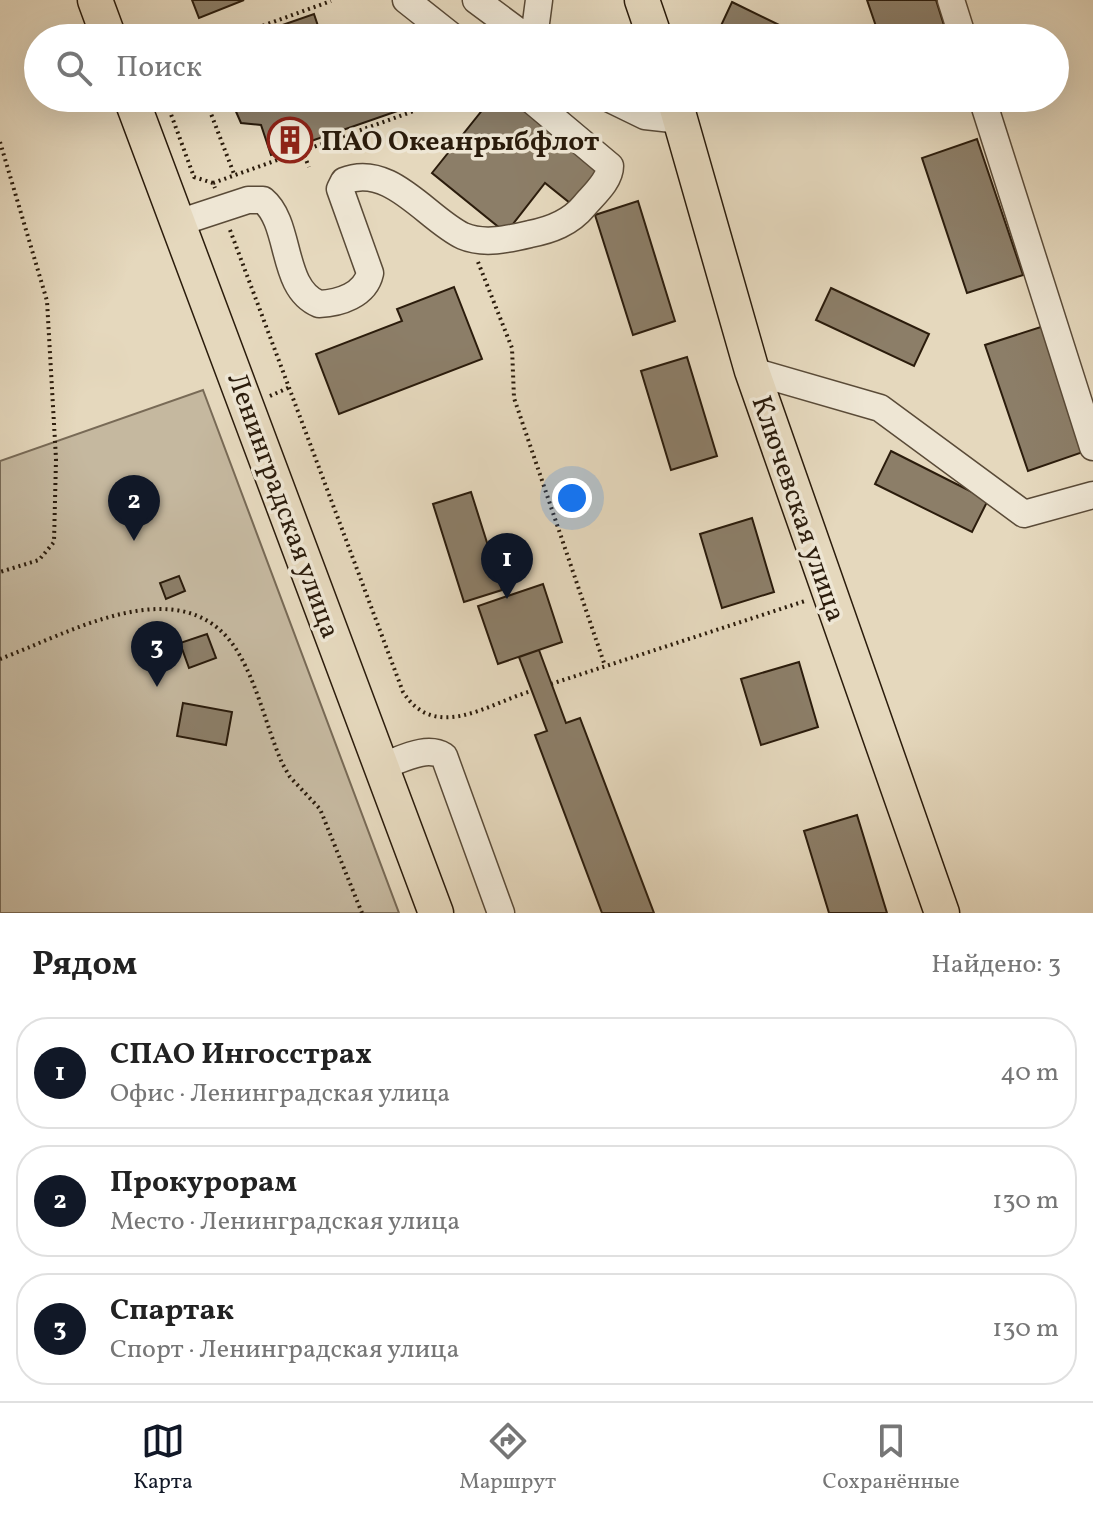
<!DOCTYPE html>
<html lang="ru">
<meta charset="utf-8">
<style>
body{margin:0;font-family:Vollkorn,serif;background:#f6f6f6;color:#222}
.you{position:absolute;left:572px;top:498px;width:28px;height:28px;margin:-20px;border:6px solid #fff;border-radius:50%;background:#1a73e8;box-shadow:0 0 0 12px #1a73e833}
.badge{display:grid;place-items:center;width:52px;height:52px;border-radius:50%;background:#111827;color:#fff;font-size:26px;font-weight:700}
.pin{position:absolute;translate:-50% -66px;filter:drop-shadow(0 2px 4px #0008)}
.pin::after{content:'';position:absolute;top:42px;width:28px;height:24px;background:inherit;clip-path:polygon(0 0,100% 0,50% 100%)}
.list{margin:0;padding:0;list-style:none}
h2{display:flex;justify-content:space-between;align-items:center;height:104px;margin:0;padding:0 32px;font-size:34px}
h2 small{font-size:26px;font-weight:400;color:#767676}
.list li{display:grid;grid-template-columns:52px 1fr auto;gap:24px;align-items:center;box-sizing:border-box;height:112px;margin:0 16px 16px;padding:0 16px;border:2px solid #e0e0e0;border-radius:32px}
.list b{display:block;font-size:30px;white-space:nowrap}
.list p{margin:0;font-size:26px;white-space:nowrap;color:#767676}
.list em{font-size:26px;font-style:normal;color:#767676}
.icon{flex:none;width:44px;height:44px;fill:none;stroke:currentColor;stroke-width:2;stroke-linecap:round;stroke-linejoin:round}
.map{position:relative;flex:none;width:1093px;height:913px;overflow:hidden}
.search{position:absolute;background:#fff;box-shadow:0 8px 32px #0002;left:24px;right:24px;top:24px;height:88px;display:flex;align-items:center;gap:20px;box-sizing:border-box;padding:0 28px;border-radius:44px;color:#767676;font-size:30px}
.sheet{height:488px;background:#fff}
nav{display:flex;justify-content:space-around;align-items:center;box-sizing:border-box;height:112px;border-top:2px solid #e0e0e0;background:#fff;font-size:22px;color:#767676}
nav a{display:grid;justify-items:center;gap:4px}
nav .on{color:#111827}
.map>svg:first-child{display:block}
.green{fill:#c5b89f;stroke:#786a56;stroke-width:2}
.building{fill:#8c7e68;stroke:#2b1c0c;stroke-width:2}
.lines{fill:none;stroke-linecap:round;stroke-linejoin:round}
.minor-casing{stroke:#5a4b38;stroke-width:29}
.major-casing{stroke:#2b1c0c;stroke-width:37}
.path{stroke:#2b1c0c;stroke-width:4;stroke-dasharray:2 4;stroke-linecap:butt}
.minor{stroke:#eee6d4;stroke-width:26}
.major{stroke:#e5d8bd;stroke-width:34}
.labels{text-anchor:middle;stroke-width:7;stroke-linejoin:round;paint-order:stroke}
.poi-label{font-size:28px;font-weight:bold;fill:#2b1c0c;stroke:#eee6d4;text-anchor:start}
.street-label{font-size:28px;fill:#2b1c0c;stroke:#eee6d4}
</style>
<div class="map">
<svg width="1093" height="913" viewBox="0 0 1093 913">
<rect width="100%" height="100%" fill="#e5d8bd"/>
<filter id="stains"><feTurbulence type="fractalNoise" baseFrequency=".0025" numOctaves="4"/><feColorMatrix values="0 0 0 0 .2 0 0 0 0 .09 0 0 0 0 .02 0 0 0 .5 -.17"/></filter>
<radialGradient id="worn" r=".72"><stop offset=".6" stop-color="#630" stop-opacity="0"/><stop offset="1" stop-color="#630" stop-opacity=".3"/></radialGradient>
<path class="green" d="M203,390l196,523h-399v-452z"/>
<path class="building" d="M192,0h52l-45,18z
M867,0h69l12,38h-68z
M732,2l74,36h-76l-12,-6z
M314,14l8,24h-77z
M230,98h202v1l-161,56 -10,-30 -20,-2z
M492,98h17l93,74 -27,35 -30,-24 -39,50 -74,-60z
M900,98h36l-32,11z
M977,139l46,136 -56,18 -45,-135z
M638,201l37,120 -42,14 -38,-120z
M454,287l28,72 -143,55 -23,-60 86,-33 -5,-12z
M831,288l98,46 -15,32 -98,-46z
M1044,326l42,125 -58,20 -43,-126z
M687,357l30,99 -46,14 -30,-99z
M891,451l97,49 -16,32 -97,-48z
M471,492l31,98 -38,12 -31,-98z
M752,518l22,74 -52,16 -22,-74z
M179,576l6,15 -19,8 -6,-16z
M543,584l19,58 -64,22 -20,-58z
M207,634l9,24 -27,10 -9,-25z
M539,650l27,73 14,-5 74,195h-52l-67,-178 12,-4 -28,-74z
M799,662l19,65 -57,18 -20,-66z
M183,703l49,9 -6,33 -49,-9z
M857,815l30,98h-58l-25,-82z"/>
<g class="lines">
<g class="minor-casing">
<path id="minor" d="M406,0l48,38
M476,0l51,38
M951,0l12,38
M534,38l5,-38
M608,98l37,18 36,4
M982,98l111,349
M178,223l70,-23h15c29,24 17,88 56,104 21,-1 46,-9 51,-31l-30,-84 4,-8c46,-19 83,38 119,55 21,9 46,3 67,-2 21,-4 40,-11 54,-28 9,-11 26,-25 26,-40l-81,-68
M752,371l128,37 144,106 69,-19
M382,766c19,-6 44,-21 62,-10l57,157"/>
</g>
<g class="major-casing">
<path id="major" d="M95,0l14,38
M642,0l13,38
M131,98l305,815
M674,98l78,273 190,542"/>
</g>
<path class="path" d="M229,38l102,-37
M602,38l22,-8
M165,98l29,79 19,6 2,5
M205,98l29,76
M0,142l47,159 9,158 -2,83 -15,18 -39,12
M302,150l7,17
M213,183l226,-81
M230,230l173,462c32,50 83,13 128,-1
M478,262l34,86 2,50 91,268
M270,396l20,-9
M0,659c68,-25 182,-93 236,-10 21,33 30,77 46,114l8,14 30,32 42,104
M551,684l254,-83"/>
<use href="#minor" class="minor"/>
<use href="#major" class="major"/>
</g>
<defs>
<g id="building-ring" transform="scale(2.3)"><circle r="9.5" fill="#eee6d4" stroke="#8f2418" stroke-width="1.5"/><path d="M-4-6H4V6H1V3H-1V6H-4ZM-2.5-4.3h1.7v1.8h-1.7ZM.8-4.3h1.7v1.8H.8ZM-2.5-1h1.7V.8h-1.7ZM.8-1h1.7V.8H.8Z" fill="#8f2418"/></g>
</defs>
<g fill-rule="evenodd">
<use href="#building-ring" x="290" y="140"/>
</g>
<g class="labels">
<g class="poi-label">
<text x="321" y="150">ПАО Океанрыбфлот</text>
</g>
<g class="street-label">
<text transform="translate(285 505) rotate(70)" y="10">Ленинградская улица</text>
<text transform="translate(800 508) rotate(71)" y="10">Ключевская улица</text>
</g>
</g>
<rect width="100%" height="100%" filter="url(#stains)"/>
<rect width="100%" height="100%" fill="url(#worn)"/>
</svg>
<div class="you"></div>
<div class="pin badge" style="left:507px;top:599px">1</div>
<div class="pin badge" style="left:134px;top:541px">2</div>
<div class="pin badge" style="left:157px;top:687px">3</div>
<div class="search"><svg class="icon" aria-label="search" viewBox="0 0 24 24"><circle cx="10" cy="10" r="6"/><path d="M15 15l6 6"/></svg>Поиск</div>
</div>
<section class="sheet">
<h2>Рядом<small>Найдено: 3</small></h2>
<ul class="list">
<li><span class="badge">1</span><div><b>СПАО Ингосстрах</b><p>Офис · Ленинградская улица</p></div><em>40 m</em></li>
<li><span class="badge">2</span><div><b>Прокурорам</b><p>Место · Ленинградская улица</p></div><em>130 m</em></li>
<li><span class="badge">3</span><div><b>Спартак</b><p>Спорт · Ленинградская улица</p></div><em>130 m</em></li>
</ul>
</section>
<nav>
<a class="on"><svg class="icon" aria-label="map" viewBox="0 0 24 24"><path d="M3 6l6-2 6 2 6-2v14l-6 2-6-2-6 2zM9 4v14M15 6v14"/></svg>Карта</a>
<a><svg class="icon" aria-label="directions" viewBox="0 0 24 24"><path d="M12 3l9 9-9 9-9-9zM9 14v-3h6M13 9l2 2-2 2"/></svg>Маршрут</a>
<a><svg class="icon" aria-label="saved" viewBox="0 0 24 24"><path d="M7 4h10v16l-5-4-5 4z"/></svg>Сохранённые</a>
</nav>
